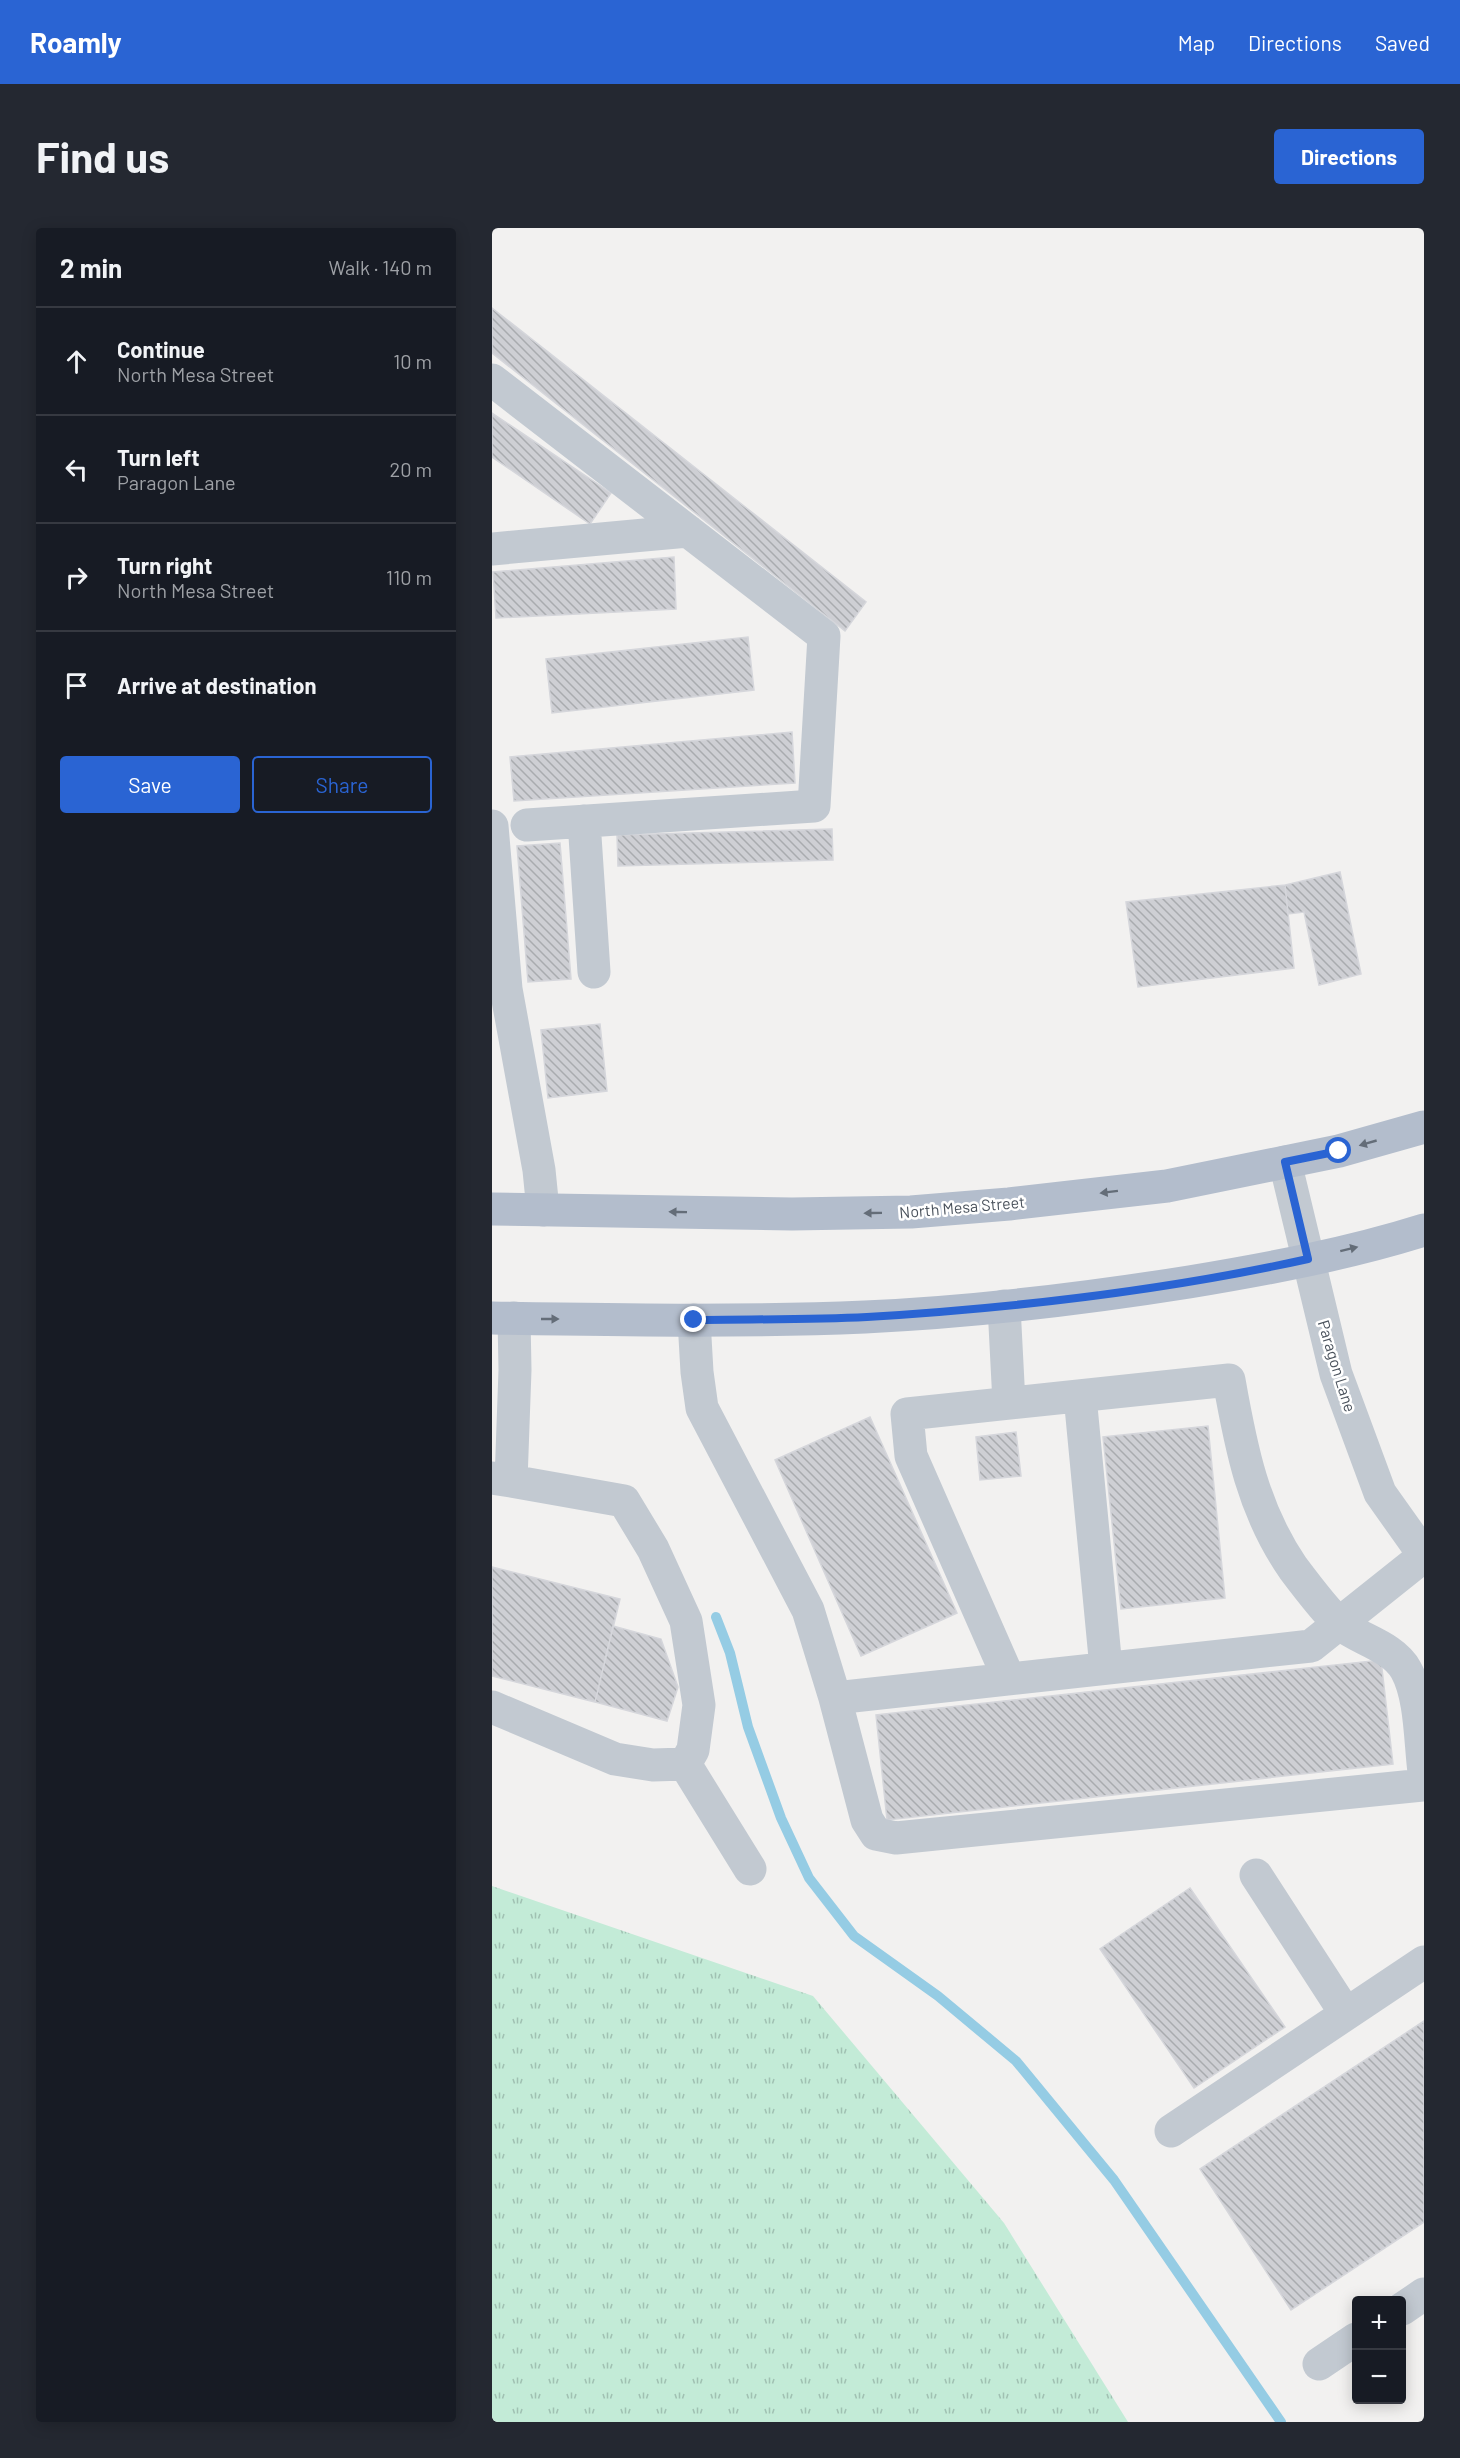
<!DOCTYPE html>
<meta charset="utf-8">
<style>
body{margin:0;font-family:Barlow,sans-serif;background:#242831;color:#f1f3f6}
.controls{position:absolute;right:18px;bottom:18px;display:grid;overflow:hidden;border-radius:6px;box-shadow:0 3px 15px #0003}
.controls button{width:54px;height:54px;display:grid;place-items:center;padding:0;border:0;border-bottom:2px solid #363941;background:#171b24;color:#f1f3f6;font:30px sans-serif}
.stop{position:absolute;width:18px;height:18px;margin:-14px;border:4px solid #2a64d3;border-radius:50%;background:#fff}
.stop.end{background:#2a64d3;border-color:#fff;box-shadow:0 2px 6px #0008}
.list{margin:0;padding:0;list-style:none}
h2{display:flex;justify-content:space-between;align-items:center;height:78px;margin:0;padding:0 24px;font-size:26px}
h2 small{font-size:20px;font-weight:400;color:#9ea1a6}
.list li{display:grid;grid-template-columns:39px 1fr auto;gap:18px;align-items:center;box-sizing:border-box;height:108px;padding:0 24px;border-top:2px solid #363941}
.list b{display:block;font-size:22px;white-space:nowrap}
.list p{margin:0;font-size:20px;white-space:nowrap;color:#9ea1a6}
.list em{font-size:20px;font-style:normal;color:#9ea1a6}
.actions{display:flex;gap:12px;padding:18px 24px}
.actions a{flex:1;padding:14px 0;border:2px solid #2a64d3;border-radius:6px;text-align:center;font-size:21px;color:#2a64d3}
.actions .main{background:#2a64d3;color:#fff}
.icon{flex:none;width:33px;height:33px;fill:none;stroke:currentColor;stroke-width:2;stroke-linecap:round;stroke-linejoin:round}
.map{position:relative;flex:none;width:932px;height:2194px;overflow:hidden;border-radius:6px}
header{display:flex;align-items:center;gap:36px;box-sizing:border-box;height:84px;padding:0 30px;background:#2a64d3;color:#fff}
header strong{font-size:28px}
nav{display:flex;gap:33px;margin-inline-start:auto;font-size:21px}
.intro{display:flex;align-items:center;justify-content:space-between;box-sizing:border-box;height:144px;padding:0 36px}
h1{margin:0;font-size:42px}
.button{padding:15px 27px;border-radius:6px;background:#2a64d3;color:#fff;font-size:21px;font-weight:700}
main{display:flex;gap:36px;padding:0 36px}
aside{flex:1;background:#171b24;border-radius:6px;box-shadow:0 3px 15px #0003}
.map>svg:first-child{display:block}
.grass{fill:url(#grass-tufts)}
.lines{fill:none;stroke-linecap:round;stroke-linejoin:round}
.stream{stroke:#95cce4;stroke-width:10}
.building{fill:url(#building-back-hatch);stroke:#d5d6db;stroke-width:1.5}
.minor{stroke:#c2c9d1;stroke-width:33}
.major{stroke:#b3bdcc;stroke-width:33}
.oneway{fill:#646d78}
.route{stroke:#2a64d3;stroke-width:8}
.labels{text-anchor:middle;stroke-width:5;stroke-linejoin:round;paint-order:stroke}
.street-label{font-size:16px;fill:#4a525c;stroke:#fff}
</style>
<header>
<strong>Roamly</strong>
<nav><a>Map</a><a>Directions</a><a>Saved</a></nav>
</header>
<div class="intro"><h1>Find us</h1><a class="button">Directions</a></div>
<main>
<aside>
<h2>2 min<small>Walk · 140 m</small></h2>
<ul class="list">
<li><svg class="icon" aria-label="ahead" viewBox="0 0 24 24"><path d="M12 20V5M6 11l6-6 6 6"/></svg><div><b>Continue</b><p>North Mesa Street</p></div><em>10 m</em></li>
<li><svg class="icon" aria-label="left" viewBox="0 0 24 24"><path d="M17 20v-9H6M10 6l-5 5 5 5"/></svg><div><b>Turn left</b><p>Paragon Lane</p></div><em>20 m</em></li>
<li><svg class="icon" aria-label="right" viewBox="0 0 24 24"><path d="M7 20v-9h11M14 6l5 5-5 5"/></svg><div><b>Turn right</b><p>North Mesa Street</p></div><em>110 m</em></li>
<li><svg class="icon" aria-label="arrive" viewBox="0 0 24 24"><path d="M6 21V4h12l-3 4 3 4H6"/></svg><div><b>Arrive at destination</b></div></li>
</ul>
<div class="actions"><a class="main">Save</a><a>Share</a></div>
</aside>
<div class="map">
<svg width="932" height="2194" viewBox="0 0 932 2194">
<defs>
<pattern id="grass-tufts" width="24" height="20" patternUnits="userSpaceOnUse" patternTransform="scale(1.5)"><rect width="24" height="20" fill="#c3ebd7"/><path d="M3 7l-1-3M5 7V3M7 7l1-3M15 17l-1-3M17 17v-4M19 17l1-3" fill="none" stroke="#a0c1b2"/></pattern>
<pattern id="building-back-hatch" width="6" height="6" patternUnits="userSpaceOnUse" patternTransform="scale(1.5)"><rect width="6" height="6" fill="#cecfd4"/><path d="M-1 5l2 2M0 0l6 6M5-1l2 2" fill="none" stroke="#a9abaf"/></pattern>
</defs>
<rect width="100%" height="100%" fill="#f2f1f0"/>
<path class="grass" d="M0,1658l321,110 191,227 124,199h-636z"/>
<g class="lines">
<path class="stream" d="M224,1389l14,36 18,74 33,91 28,60 45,58 84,60 78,65 98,119 167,242"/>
</g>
<path class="building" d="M0,80l374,294 -21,29 -353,-278z
M0,185l119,80 -21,31 -98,-67z
M182,329l2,52 -180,9 -3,-46z
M256,409l6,53 -202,23 -6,-54z
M300,504l3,51 -281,18 -4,-44z
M340,601l1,31 -215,6 -1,-31z
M68,615l11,136 -43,3 -11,-136z
M848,644l21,102 -42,11 -15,-73 -16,2 -3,-29z
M793,657l9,83 -156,19 -12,-85z
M108,796l7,67 -59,7 -7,-68z
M378,1189l87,196 -96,43 -86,-196z
M716,1198l17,172 -104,11 -18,-172z
M524,1204l5,44 -41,4 -4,-43z
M0,1339l128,32 -25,103 -103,-26z
M121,1398l48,13 17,48 -11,34 -72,-19z
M889,1432l12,104 -506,56 -11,-105z
M698,1660l95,139 -91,61 -94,-139z
M932,1793v201l-133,88 -91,-141z"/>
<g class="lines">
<path class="minor" d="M0,152l332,256 -10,170 -287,19
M0,321l196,-18
M92,593l10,151
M0,598l14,163 33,181 4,40
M793,934l51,212 44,119 44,62
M512,1078l5,97
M202,1092l3,52 5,36 106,202 27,88 32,122 9,14 20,4 528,-53
M588,1168l26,272
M0,1250l19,3 4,-111 -1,-52
M517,1451l-98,-223 -4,-42 322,-34c12,68 24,130 64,188 9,12 36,47 47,56 18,15 53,22 66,46 15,27 14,71 18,102
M343,1470l476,-52 113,-90
M0,1479l123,52 38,6 32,-1 8,-14 6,-45 -13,-84 -33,-72 -29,-48 -113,-20
M193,1536l65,105
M764,1647l90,139
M679,1903l253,-169
M910,2081l22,-15
M827,2136l37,-25"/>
<path class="major" d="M0,981l300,5 119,-2 98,-8 158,-18 172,-35 85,-24
M0,1090c124,2 249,4 373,-1 109,-5 217,-18 324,-35 78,-13 159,-28 235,-52"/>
</g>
<defs><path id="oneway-solid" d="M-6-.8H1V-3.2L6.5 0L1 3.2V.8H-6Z" transform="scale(1.5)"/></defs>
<g class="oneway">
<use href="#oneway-solid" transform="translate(876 915) rotate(164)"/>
<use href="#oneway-solid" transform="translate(617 964) rotate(173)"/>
<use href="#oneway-solid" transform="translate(186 984) rotate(-179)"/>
<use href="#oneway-solid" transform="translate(381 985) rotate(179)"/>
<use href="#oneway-solid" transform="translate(857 1021) rotate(-14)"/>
<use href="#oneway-solid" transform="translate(58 1091)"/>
</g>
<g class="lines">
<path class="route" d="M202,1092c58,-1 116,0 173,-3 148,-9 296,-26 441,-58l-23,-97 54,-11"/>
</g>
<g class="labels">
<g class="street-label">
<text transform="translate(470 979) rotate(-5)" y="6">North Mesa Street</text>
<text transform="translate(845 1138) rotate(73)" y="6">Paragon Lane</text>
</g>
</g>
</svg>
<div class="controls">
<button>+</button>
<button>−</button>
</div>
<div class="stop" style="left:847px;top:923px"></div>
<div class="stop end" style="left:202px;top:1092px"></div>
</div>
</main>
